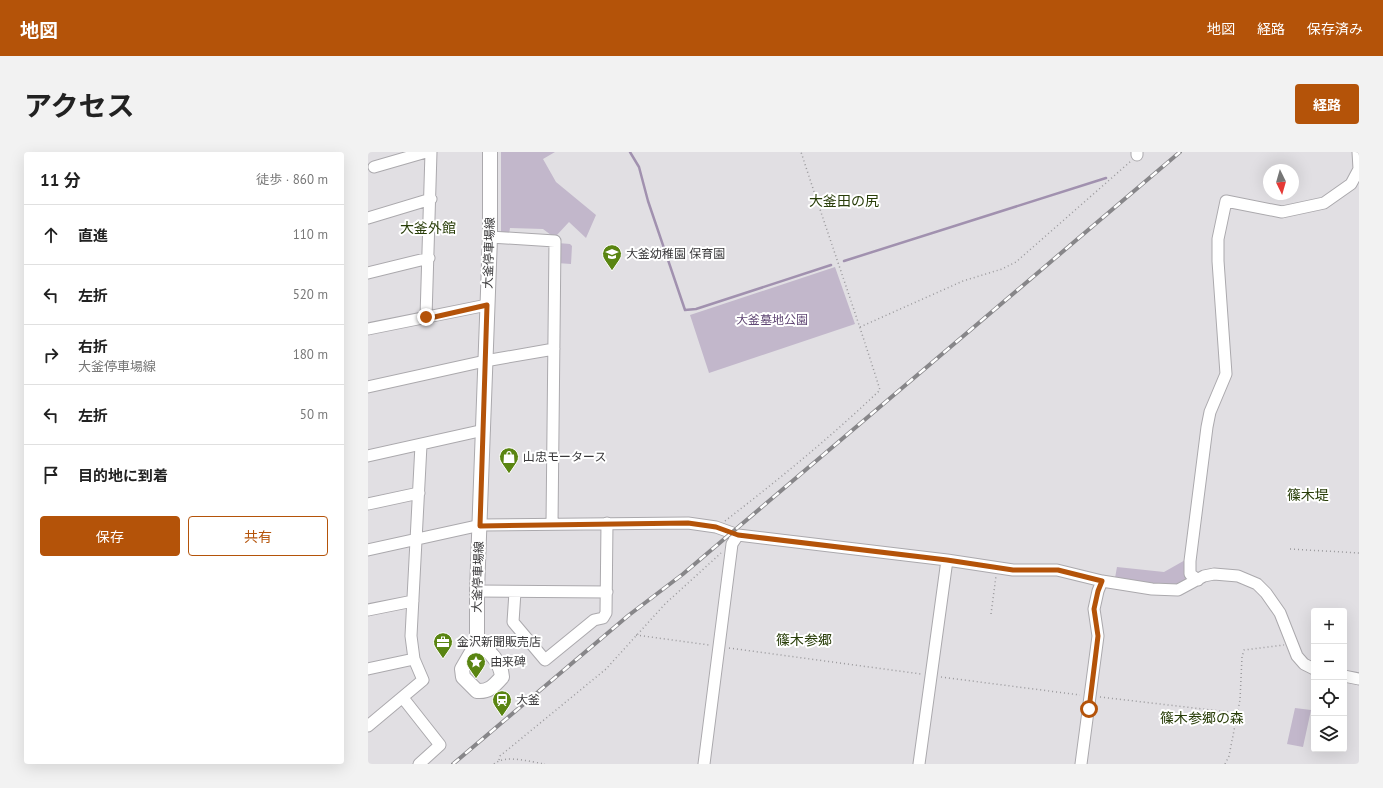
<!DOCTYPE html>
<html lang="ja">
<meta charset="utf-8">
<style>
body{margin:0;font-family:"PT Sans","Noto Sans JP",sans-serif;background:#f2f2f2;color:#222}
.controls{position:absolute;right:12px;bottom:12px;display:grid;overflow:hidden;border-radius:4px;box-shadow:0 4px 16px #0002}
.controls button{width:36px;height:36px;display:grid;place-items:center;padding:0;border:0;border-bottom:1px solid #e0e0e0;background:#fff;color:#222;font:20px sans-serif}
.compass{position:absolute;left:895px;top:12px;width:36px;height:36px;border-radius:50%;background:#fff;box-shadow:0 4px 16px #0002;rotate:175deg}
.stop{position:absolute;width:12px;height:12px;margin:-9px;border:3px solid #b45309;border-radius:50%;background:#fff}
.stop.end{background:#b45309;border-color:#fff;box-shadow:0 1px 4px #0008}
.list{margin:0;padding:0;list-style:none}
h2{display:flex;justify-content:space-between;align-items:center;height:52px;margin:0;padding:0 16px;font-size:17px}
h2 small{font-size:13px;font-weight:400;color:#767676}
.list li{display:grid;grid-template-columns:26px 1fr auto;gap:12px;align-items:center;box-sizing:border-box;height:60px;padding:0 16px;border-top:1px solid #e0e0e0}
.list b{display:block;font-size:15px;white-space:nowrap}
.list p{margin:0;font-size:13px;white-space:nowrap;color:#767676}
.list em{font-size:13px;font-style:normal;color:#767676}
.actions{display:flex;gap:8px;padding:12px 16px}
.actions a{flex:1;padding:9px 0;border:1px solid #b45309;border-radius:4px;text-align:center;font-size:14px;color:#b45309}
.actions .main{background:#b45309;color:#fff}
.icon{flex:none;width:22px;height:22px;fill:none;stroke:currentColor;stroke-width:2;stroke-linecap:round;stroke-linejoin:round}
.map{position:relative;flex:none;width:991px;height:612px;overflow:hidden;border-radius:4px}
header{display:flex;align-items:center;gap:24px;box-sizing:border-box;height:56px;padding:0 20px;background:#b45309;color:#fff}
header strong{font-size:19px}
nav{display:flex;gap:22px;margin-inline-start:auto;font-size:14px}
.intro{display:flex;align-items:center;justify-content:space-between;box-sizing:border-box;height:96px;padding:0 24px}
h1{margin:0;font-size:28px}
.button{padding:10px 18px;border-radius:4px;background:#b45309;color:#fff;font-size:14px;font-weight:700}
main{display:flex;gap:24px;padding:0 24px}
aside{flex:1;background:#fff;border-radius:4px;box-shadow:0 4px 16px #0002}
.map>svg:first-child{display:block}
.green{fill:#c2b7cb}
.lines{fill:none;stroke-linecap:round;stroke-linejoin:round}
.stream{stroke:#a191af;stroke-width:2.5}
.minor-casing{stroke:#aba9ad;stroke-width:13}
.major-casing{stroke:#aba9ad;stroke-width:16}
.path{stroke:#9a999c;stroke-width:1.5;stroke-dasharray:1 3;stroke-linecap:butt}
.minor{stroke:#fff;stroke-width:11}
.major{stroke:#fff;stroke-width:14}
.rail-casing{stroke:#878689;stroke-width:4}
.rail{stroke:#fff;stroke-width:2.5;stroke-dasharray:8;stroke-linecap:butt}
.route{stroke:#b45309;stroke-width:5}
.labels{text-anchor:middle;stroke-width:4;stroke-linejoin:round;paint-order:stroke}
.street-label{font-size:12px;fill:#39383a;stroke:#fff}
.poi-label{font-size:12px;fill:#39383a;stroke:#fff;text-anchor:start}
.park-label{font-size:12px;fill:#604774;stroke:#fff}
.quarter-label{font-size:14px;fill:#283d08;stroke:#fff}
</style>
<header>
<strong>地図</strong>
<nav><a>地図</a><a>経路</a><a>保存済み</a></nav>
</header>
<div class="intro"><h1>アクセス</h1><a class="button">経路</a></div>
<main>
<aside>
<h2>11 分<small>徒歩 · 860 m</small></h2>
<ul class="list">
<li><svg class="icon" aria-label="ahead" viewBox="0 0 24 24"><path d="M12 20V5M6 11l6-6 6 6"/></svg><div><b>直進</b></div><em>110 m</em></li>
<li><svg class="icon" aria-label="left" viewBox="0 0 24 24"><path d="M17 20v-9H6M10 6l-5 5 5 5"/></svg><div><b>左折</b></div><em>520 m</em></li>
<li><svg class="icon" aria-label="right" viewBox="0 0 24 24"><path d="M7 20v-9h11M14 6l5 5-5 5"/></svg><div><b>右折</b><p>大釜停車場線</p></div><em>180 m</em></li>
<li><svg class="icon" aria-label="left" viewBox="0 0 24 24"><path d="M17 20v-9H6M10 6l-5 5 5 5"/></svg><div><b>左折</b></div><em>50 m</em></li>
<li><svg class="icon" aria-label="arrive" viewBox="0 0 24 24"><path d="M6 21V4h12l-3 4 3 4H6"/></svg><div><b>目的地に到着</b></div></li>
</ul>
<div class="actions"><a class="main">保存</a><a>共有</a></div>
</aside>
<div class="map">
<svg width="991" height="612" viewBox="0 0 991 612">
<rect width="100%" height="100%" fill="#e1dfe3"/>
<path class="green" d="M133,0h54l-12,7 13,23 40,33 -10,23 -17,-16 -13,14 -5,-1 -8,-6 -33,-1 -1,6 -8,-1z
M190,91l12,1 2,2 -1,18 -14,-1z
M467,115l20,57 -146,49 -19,-58z
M819,407c0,5 2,13 0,18 -5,16 -60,3 -72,1l2,-11 47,5z
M927,556l16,2 -8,37 -16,-3z"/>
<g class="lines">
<path class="stream" d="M262,0l9,15 9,34 37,109 11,-1 135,-44
M476,109l262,-83"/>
<g class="minor-casing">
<path id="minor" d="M769,3v-3
M6,15l52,-15
M0,66l63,-19
M122,85l65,4 -3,283
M0,121l61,-15
M58,165l5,-165
M0,177l119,-24
M0,235l117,-26 69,-12
M0,304l116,-26
M0,352l51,-11
M0,398l113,-25 207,-2 28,4 22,8 209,25 66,10h44l45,11 50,8 26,1 26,-14 10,-2 24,2 19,8 9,9 14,20 17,43 7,8 10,5
M830,428l-8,-6v-13l17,-134 3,-15 16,-38 -8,-113v-22l8,-38 56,11 42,-9 27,-19 8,-15 -1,-17
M109,439l130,1
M147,440l-2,30 32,38 49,-40 9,-2 3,-5 1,-90
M0,458l45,-9
M0,517l46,-10
M976,524l15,3
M35,546l37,47 -21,19
M0,574l55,-46 -9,-21 -3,-23 10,-191
M336,612l28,-220 6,-9
M551,612l28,-204
M713,612l17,-128 -4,-27 4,-18 4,-10"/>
</g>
<g class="major-casing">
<path id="major" d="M109,491c12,7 24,19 25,34 -8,9 -13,15 -25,14l-14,-14 -1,-8 15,-26v-52l13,-354v-85"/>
</g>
<path class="path" d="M492,175l103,-46 39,-12 14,-7 115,-101
M357,369c53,-41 106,-84 155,-131 -25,-80 -53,-158 -79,-238
M922,397l69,4
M623,462l5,-38
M268,483l73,10
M361,496l192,26
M573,525l139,18
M732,545l137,16
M131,608l1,-4 106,-87 59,-65 56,-51
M126,612c12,-10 36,-2 51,0
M857,612l4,-8 11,-56 2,-43 2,-7 40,-5"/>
<use href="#minor" class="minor"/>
<use href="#major" class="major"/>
<g class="rail-casing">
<path id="rail" d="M85,612l176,-149 54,-41 497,-422"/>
</g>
<use href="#rail" class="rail"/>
</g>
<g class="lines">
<path class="route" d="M58,165l4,1 57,-13 -7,221 208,-3 28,4 22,8 209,25 66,10h45l44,11 -4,10 -4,18 4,27 -9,73"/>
</g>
<defs>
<g id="school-pin" transform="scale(1)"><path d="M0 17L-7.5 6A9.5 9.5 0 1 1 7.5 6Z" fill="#5a8512" stroke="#fff"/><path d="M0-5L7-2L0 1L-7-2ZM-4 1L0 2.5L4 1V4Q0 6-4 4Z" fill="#fff"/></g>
<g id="shop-pin" transform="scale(1)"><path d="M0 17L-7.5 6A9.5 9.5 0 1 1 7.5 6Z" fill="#5a8512" stroke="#fff"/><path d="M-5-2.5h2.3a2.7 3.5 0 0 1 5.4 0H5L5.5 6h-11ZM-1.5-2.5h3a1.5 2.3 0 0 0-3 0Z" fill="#fff"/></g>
<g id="office-pin" transform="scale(1)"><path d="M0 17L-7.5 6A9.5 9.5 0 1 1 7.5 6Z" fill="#5a8512" stroke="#fff"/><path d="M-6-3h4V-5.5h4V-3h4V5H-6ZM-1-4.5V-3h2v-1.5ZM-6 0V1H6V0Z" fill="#fff"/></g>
<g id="sight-pin" transform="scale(1)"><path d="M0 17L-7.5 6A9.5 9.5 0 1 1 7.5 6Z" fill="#5a8512" stroke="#fff"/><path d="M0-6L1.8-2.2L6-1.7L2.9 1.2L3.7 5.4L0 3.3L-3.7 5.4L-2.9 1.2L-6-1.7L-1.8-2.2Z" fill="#fff"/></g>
<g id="station-pin" transform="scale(1)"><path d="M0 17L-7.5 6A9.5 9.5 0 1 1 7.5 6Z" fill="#5a8512" stroke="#fff"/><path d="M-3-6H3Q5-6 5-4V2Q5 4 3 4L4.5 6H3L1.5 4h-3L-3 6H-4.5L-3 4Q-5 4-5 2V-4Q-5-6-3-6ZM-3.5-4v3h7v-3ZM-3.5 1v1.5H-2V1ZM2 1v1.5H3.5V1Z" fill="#fff"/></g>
</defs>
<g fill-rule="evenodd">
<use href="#school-pin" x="244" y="102"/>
<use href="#shop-pin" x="141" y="305"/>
<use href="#office-pin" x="75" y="490"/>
<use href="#sight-pin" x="108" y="510"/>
<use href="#station-pin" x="134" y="548"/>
</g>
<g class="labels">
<g class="street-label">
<text transform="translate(121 101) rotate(-88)" y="4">大釜停車場線</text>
<text transform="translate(110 425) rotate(-88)" y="4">大釜停車場線</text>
</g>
<g class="poi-label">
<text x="258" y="106">大釜幼稚園 保育園</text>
<text x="155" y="309">山忠モータース</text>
<text x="89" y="494">金沢新聞販売店</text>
<text x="122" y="514">由来碑</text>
<text x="148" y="552">大釜</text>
</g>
<g class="park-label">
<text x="404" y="172">大釜墓地公園</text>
</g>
<g class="quarter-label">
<text x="476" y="54">大釜田の尻</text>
<text x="60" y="81">大釜外館</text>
<text x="940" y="348">篠木堤</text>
<text x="436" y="493">篠木参郷</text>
<text x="834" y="571">篠木参郷の森</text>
</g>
</g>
</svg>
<div class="controls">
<button>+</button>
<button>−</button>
<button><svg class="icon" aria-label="locate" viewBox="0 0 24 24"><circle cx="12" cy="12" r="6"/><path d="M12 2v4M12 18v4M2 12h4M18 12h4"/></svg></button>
<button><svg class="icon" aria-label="layers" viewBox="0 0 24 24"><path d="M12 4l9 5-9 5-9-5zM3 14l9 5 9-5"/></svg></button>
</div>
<svg class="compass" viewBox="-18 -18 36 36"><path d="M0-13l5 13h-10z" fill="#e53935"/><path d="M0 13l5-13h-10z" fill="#767676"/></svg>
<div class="stop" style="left:721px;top:557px"></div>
<div class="stop end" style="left:58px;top:165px"></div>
</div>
</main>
